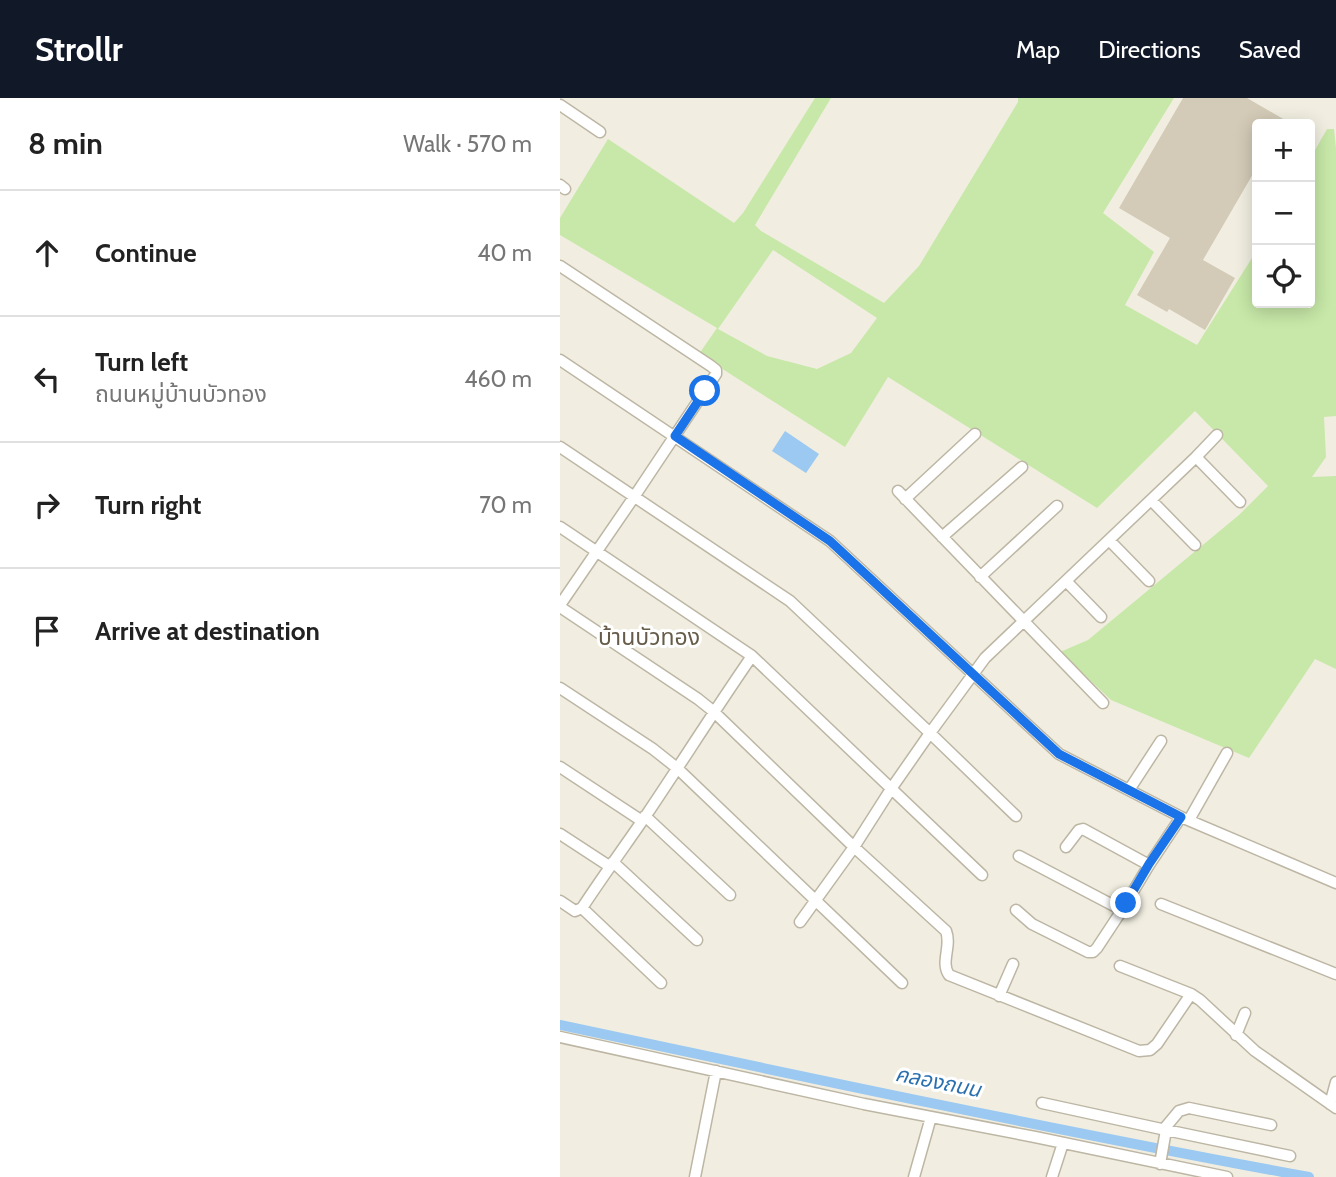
<!DOCTYPE html>
<meta charset="utf-8">
<style>
body{margin:0;font-family:Cabin,"Noto Sans Thai",sans-serif;background:#f6f6f6;color:#222}
.controls{position:absolute;right:21px;top:21px;display:grid;overflow:hidden;border-radius:7px;box-shadow:0 4px 18px #0003}
.controls button{width:63px;height:63px;display:grid;place-items:center;padding:0;border:0;border-bottom:2px solid #e0e0e0;background:#fff;color:#222;font:35px sans-serif}
.stop{position:absolute;width:21px;height:21px;margin:-16px;border:5px solid #1a73e8;border-radius:50%;background:#fff}
.stop.end{background:#1a73e8;border-color:#fff;box-shadow:0 2px 7px #0008}
.list{margin:0;padding:0;list-style:none}
h2{display:flex;justify-content:space-between;align-items:center;height:91px;margin:0;padding:0 28px;font-size:30px}
h2 small{font-size:23px;font-weight:400;color:#767676}
.list li{display:grid;grid-template-columns:46px 1fr auto;gap:21px;align-items:center;box-sizing:border-box;height:126px;padding:0 28px;border-top:2px solid #e0e0e0}
.list b{display:block;font-size:26px;white-space:nowrap}
.list p{margin:0;font-size:23px;white-space:nowrap;color:#767676}
.list em{font-size:23px;font-style:normal;color:#767676}
.icon{flex:none;width:38px;height:38px;fill:none;stroke:currentColor;stroke-width:2;stroke-linecap:round;stroke-linejoin:round}
.map{position:relative;flex:none;width:776px;height:1079px;overflow:hidden}
header{display:flex;align-items:center;gap:42px;box-sizing:border-box;height:98px;padding:0 35px;background:#111827;color:#fff}
header strong{font-size:33px}
nav{display:flex;gap:38px;margin-inline-start:auto;font-size:24px}
main{display:flex}
aside{flex:1;background:#fff}
.map>svg:first-child{display:block}
.green{fill:#c7e8a8;fill-rule:evenodd}
.water{fill:#9bc9f1}
.lines{fill:none;stroke-linecap:round;stroke-linejoin:round}
.canal{stroke:#9bc9f1;stroke-width:10}
.building{fill:#d3cab7}
.minor-casing{stroke:#bdb6a4;stroke-width:13}
.minor{stroke:#fff;stroke-width:10}
.route{stroke:#1a73e8;stroke-width:9}
.labels{text-anchor:middle;stroke-width:6;stroke-linejoin:round;paint-order:stroke}
.water-label{font-size:21px;font-style:italic;fill:#2a6fb0;stroke:#fff}
.quarter-label{font-size:23px;fill:#665c49;stroke:#fff}
</style>
<header>
<strong>Strollr</strong>
<nav><a>Map</a><a>Directions</a><a>Saved</a></nav>
</header>
<main>
<aside>
<h2>8 min<small>Walk · 570 m</small></h2>
<ul class="list">
<li><svg class="icon" aria-label="ahead" viewBox="0 0 24 24"><path d="M12 20V5M6 11l6-6 6 6"/></svg><div><b>Continue</b></div><em>40 m</em></li>
<li><svg class="icon" aria-label="left" viewBox="0 0 24 24"><path d="M17 20v-9H6M10 6l-5 5 5 5"/></svg><div><b>Turn left</b><p>ถนนหมู่บ้านบัวทอง</p></div><em>460 m</em></li>
<li><svg class="icon" aria-label="right" viewBox="0 0 24 24"><path d="M7 20v-9h11M14 6l5 5-5 5"/></svg><div><b>Turn right</b></div><em>70 m</em></li>
<li><svg class="icon" aria-label="arrive" viewBox="0 0 24 24"><path d="M6 21V4h12l-3 4 3 4H6"/></svg><div><b>Arrive at destination</b></div></li>
</ul>
</aside>
<div class="map">
<svg width="776" height="1079" viewBox="0 0 776 1079">
<rect width="100%" height="100%" fill="#f1eee1"/>
<path class="green" d="M255,0h16l-76,127 6,6 123,72 35,-37 99,-164v-4h156l-71,115 51,39 -29,53 72,40 60,-95v53h53v-144l17,-30h7l2,20v267l-12,1 2,40 -14,20 24,-1v193l-21,-10 -66,99 -138,-58 -51,-48 28,-12 151,-125 29,-29 -73,-75 -98,97 -209,-131 -43,70 -146,-93 18,-26 -157,-93v-17l48,-79 126,84 9,-10zM213,152l104,68 -26,35 -34,16 -50,-13 -49,-27z"/>
<path class="water" d="M225,333l34,23 -13,19 -34,-22z"/>
<g class="lines">
<path class="canal" d="M0,927c249,53 499,106 749,152"/>
</g>
<path class="building" d="M623,0h64l45,26h-35v43l-54,93 32,18 -30,52 -36,-21 -2,3 -30,-17 33,-57 -51,-30z"/>
<g class="lines">
<g class="minor-casing">
<path id="minor" d="M0,7l40,27
M0,87l5,4
M0,168l151,100 5,4v4l-82,123 -74,108
M0,262l270,181 229,213 122,63 155,66
M0,349l230,154 140,132 86,83
M636,359l44,45
M338,393l205,212
M345,401l70,-65
M591,402l44,45
M0,429l192,129 230,219
M382,439l80,-70
M549,442l40,41
M420,479l77,-71
M506,483l35,36
M0,509l138,92 15,12 141,136 92,84c6,15 -6,31 3,44l190,76 11,-1 7,-6 34,-50
M0,590l93,61 24,19 225,215
M0,669l82,54
M569,692l32,-49
M85,718l85,79
M629,722l38,-67
M0,736l49,32
M506,749l13,-17 4,-1 66,36
M459,758l103,54 27,-45 32,-48
M53,764l84,78
M0,803l15,10 7,-3c21,-32 43,-62 65,-94 35,-52 69,-106 105,-158
M601,806l175,70
M22,810l79,75
M456,812l16,14 56,28h5l4,-4 25,-38
M240,824l54,-75 37,-58 39,-56 55,-75 211,-201 21,-22
M560,868l71,28 9,6 55,51 81,57
M439,898l14,-32
M676,937l9,-22
M0,939l304,67 171,33 192,40
M482,1005l124,27 -6,34
M770,1006l6,-22
M604,1031l15,-18 10,-3 82,17
M606,1032l124,26
M135,1079l21,-106
M354,1079l17,-60
M492,1079l11,-34"/>
</g>
<use href="#minor" class="minor"/>
</g>
<g class="lines">
<path class="route" d="M145,293l-30,45 155,105 229,213 122,63 -32,47 -23,39"/>
</g>
<g class="labels">
<g class="water-label">
<text transform="translate(378 984) rotate(11)" y="7">คลองถนน</text>
</g>
<g class="quarter-label">
<text x="89" y="547">บ้านบัวทอง</text>
</g>
</g>
</svg>
<div class="controls">
<button>+</button>
<button>−</button>
<button><svg class="icon" aria-label="locate" viewBox="0 0 24 24"><circle cx="12" cy="12" r="6"/><path d="M12 2v4M12 18v4M2 12h4M18 12h4"/></svg></button>
</div>
<div class="stop" style="left:145px;top:293px"></div>
<div class="stop end" style="left:566px;top:805px"></div>
</div>
</main>
